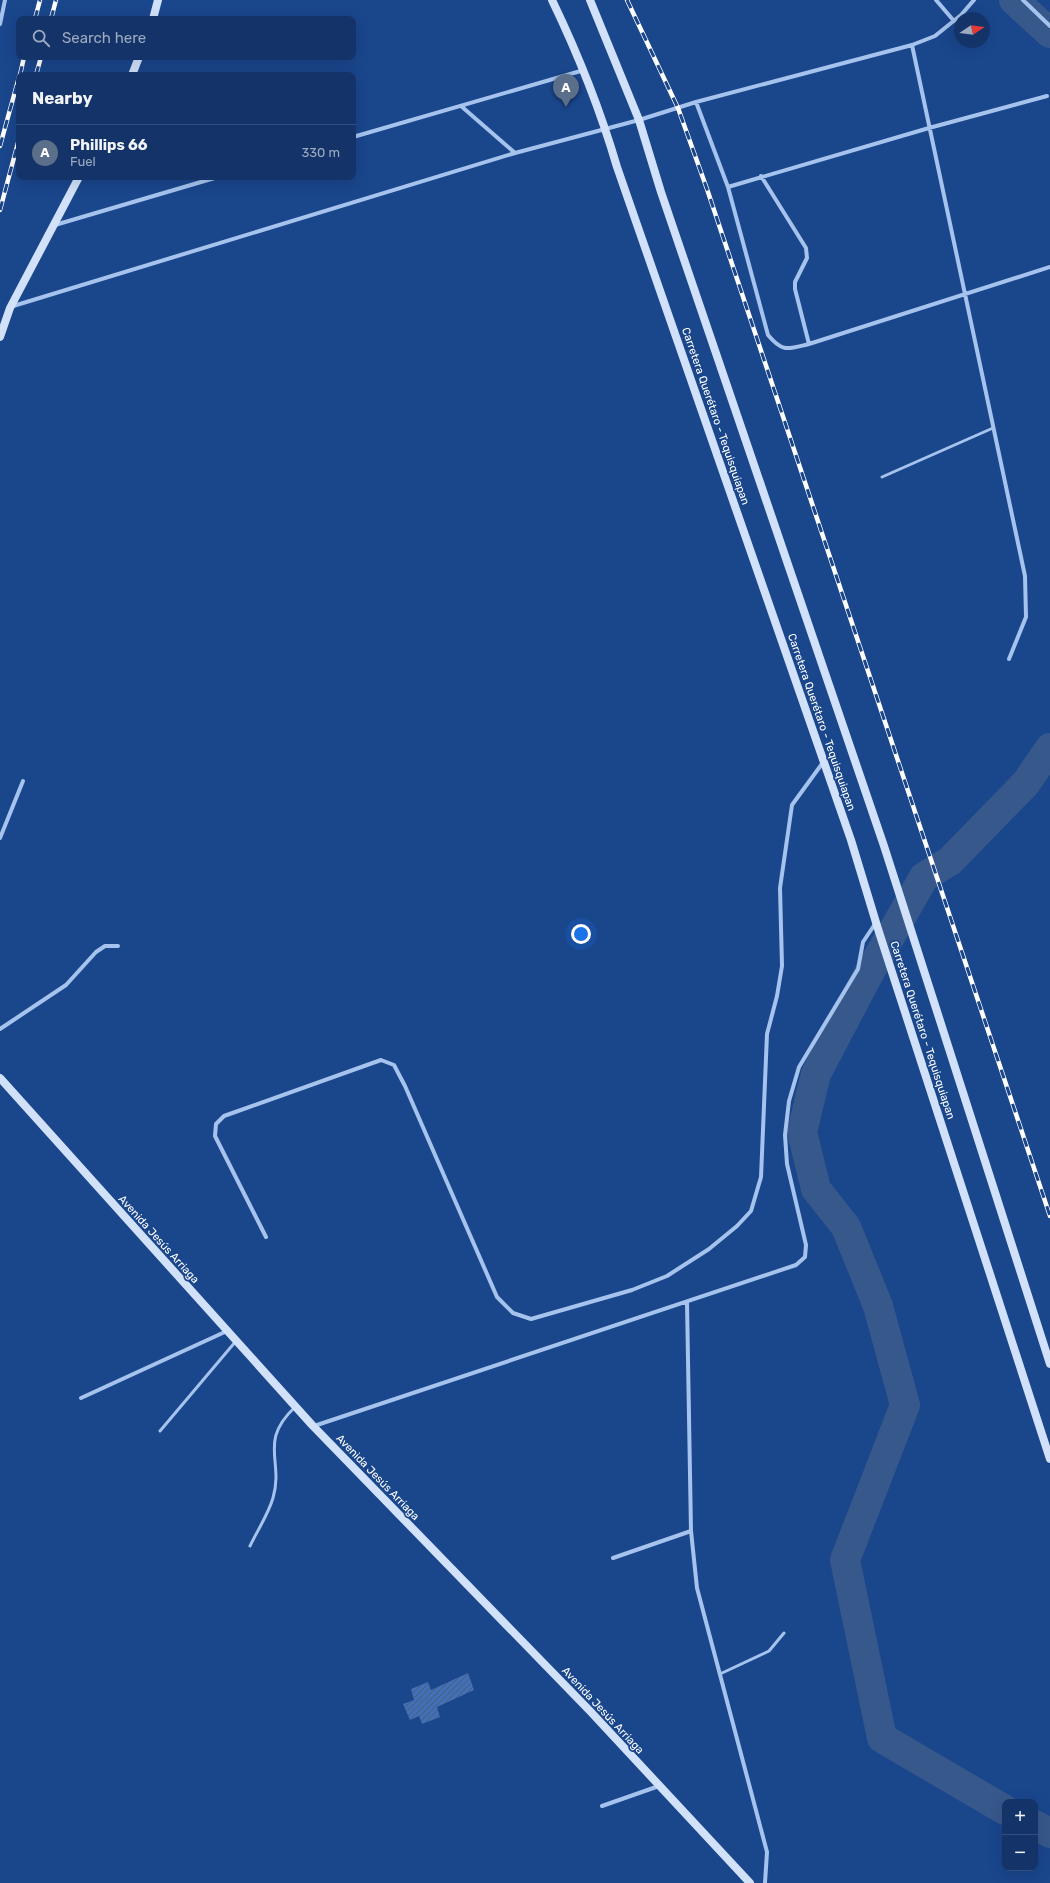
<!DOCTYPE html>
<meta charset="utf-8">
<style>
body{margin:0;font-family:Rubik,sans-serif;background:#213f71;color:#f1f3f6}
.controls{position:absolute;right:12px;bottom:12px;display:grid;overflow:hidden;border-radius:8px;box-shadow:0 4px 16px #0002}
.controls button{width:36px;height:36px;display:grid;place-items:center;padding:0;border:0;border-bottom:1px solid #334f7d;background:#143469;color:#f1f3f6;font:20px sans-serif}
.compass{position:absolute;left:954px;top:12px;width:36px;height:36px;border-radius:50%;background:#143469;box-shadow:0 4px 16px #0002;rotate:77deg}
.you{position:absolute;left:581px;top:934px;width:14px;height:14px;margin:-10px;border:3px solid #fff;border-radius:50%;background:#1a73e8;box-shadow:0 0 0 6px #1a73e833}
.badge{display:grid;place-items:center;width:26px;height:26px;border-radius:50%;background:#ffd962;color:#fff;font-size:13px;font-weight:700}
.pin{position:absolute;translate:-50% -33px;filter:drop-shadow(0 1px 2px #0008)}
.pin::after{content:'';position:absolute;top:21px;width:14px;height:12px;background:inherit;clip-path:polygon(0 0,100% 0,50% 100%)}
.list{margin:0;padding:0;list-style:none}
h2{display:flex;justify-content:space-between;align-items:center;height:52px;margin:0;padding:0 16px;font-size:17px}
h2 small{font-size:13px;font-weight:400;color:#9daac0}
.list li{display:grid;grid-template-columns:26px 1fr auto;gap:12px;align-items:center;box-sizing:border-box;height:56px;padding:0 16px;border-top:1px solid #334f7d}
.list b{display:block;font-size:15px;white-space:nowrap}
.list p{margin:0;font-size:13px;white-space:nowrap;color:#9daac0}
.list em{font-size:13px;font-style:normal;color:#9daac0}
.icon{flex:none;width:22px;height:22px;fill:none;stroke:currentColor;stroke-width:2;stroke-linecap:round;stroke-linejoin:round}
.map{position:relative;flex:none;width:1050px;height:1883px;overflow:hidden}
.search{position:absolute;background:#143469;box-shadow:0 4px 16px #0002;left:16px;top:16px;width:340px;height:44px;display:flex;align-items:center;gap:10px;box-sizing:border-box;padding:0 14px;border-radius:8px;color:#9daac0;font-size:15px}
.panel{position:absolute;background:#143469;box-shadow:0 4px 16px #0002;left:16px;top:72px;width:340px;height:108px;border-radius:8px}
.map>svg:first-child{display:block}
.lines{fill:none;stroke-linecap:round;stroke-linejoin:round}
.river{stroke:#37588b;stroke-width:30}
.building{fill:url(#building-hatch)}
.lane{stroke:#a5c3ed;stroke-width:3}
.street{stroke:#a5c3ed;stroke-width:4}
.secondary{stroke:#d2e1fa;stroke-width:8}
.rail-casing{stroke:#fff;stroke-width:4.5}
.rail{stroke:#1a468c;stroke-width:3;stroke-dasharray:9;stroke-linecap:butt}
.labels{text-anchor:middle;stroke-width:3.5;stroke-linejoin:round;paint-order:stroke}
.street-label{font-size:11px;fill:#fff;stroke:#1a468c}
</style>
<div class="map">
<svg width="1050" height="1883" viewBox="0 0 1050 1883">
<defs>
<pattern id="building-hatch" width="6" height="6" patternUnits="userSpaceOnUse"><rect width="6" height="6" fill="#4370b4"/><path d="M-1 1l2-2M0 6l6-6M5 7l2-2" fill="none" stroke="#485c7b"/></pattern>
</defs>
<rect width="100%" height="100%" fill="#1a468c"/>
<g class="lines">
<path class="river" d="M1014,0l36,33
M1005,1810l-123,-72 -37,-178 60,-155 -27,-99 -32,-79 -30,-38 -14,-57 14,-58 52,-99 56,-98 26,-16 76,-78 24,-35
M1035,1825l15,8"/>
</g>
<path class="building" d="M468,1673l6,17 -37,17 3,10 -18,7 -3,-8 -9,4 -7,-16 11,-4 -3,-11 17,-7 3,8z"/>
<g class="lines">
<path class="lane" d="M882,477l111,-49
M160,1431l76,-90
M250,1546c7,-15 18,-31 23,-48 11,-38 -15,-56 22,-91
M720,1674l49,-23 15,-18"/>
<path class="street" d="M936,0l18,21
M1023,0l27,26
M0,24l5,-24
M912,45l113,531 1,41 -17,42
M696,102l32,85 40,148c15,18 20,14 41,9l241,-77
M461,106l54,47
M353,137l231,-67
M761,176l45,72 1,10 -12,24v7l14,55
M728,187l201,-59 118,-32
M55,225l163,-48
M10,307l505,-154 124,-33 57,-18 216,-57 23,-9 26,-21 13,-15
M0,838l23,-57
M0,1029l66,-44 30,-33 9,-6h13
M266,1237l-51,-101 1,-12 8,-8 157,-56 13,5 11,21 92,211 16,16 18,6 101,-29 35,-14 42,-27 28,-23 14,-15 10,-34 6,-143 10,-38 5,-30 -2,-78 12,-83 32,-44
M687,1302l4,229 6,57 70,264 -2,31
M81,1398l146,-67
M314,1426l482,-161 9,-8 1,-12 -19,-81 -2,-29 4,-34 10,-34 59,-98 5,-27 12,-18
M613,1558l78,-27
M602,1806l57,-20"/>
<path class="secondary" d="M552,0c26,54 48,109 65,167l234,673 27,89 172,530
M590,0l49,120 22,72 223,654 166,518
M153,19l5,-19
M132,75l7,-18
M0,337l10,-29 69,-131
M0,1078l313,348 277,285 160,172"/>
<g class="rail-casing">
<path id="rail" d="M627,0l51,108 29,81 343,1027
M35,19l5,-19
M51,19l5,-19
M20,75l4,-18
M36,75l5,-18
M0,146l19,-69
M0,210l19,-71"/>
</g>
<use href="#rail" class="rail"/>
</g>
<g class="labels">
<g class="street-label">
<text transform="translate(716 416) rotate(71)" y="4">Carretera Querétaro - Tequisquiapan</text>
<text transform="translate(822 722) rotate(71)" y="4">Carretera Querétaro - Tequisquiapan</text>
<text transform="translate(923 1030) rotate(72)" y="4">Carretera Querétaro - Tequisquiapan</text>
<text transform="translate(159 1239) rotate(48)" y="4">Avenida Jesús Arriaga</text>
<text transform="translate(378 1477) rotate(46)" y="4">Avenida Jesús Arriaga</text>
<text transform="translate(603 1710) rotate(47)" y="4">Avenida Jesús Arriaga</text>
</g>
</g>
</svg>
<div class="controls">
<button>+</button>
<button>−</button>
</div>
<svg class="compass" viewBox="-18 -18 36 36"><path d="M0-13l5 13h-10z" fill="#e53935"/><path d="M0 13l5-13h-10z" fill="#9daac0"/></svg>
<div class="you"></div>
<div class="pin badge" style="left:566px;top:107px;background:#5c6f8a">A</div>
<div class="search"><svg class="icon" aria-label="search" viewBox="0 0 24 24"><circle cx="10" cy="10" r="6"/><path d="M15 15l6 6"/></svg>Search here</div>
<section class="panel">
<h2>Nearby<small></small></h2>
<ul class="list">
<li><span class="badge" style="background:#5c6f8a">A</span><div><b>Phillips 66</b><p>Fuel</p></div><em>330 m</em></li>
</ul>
</section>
</div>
